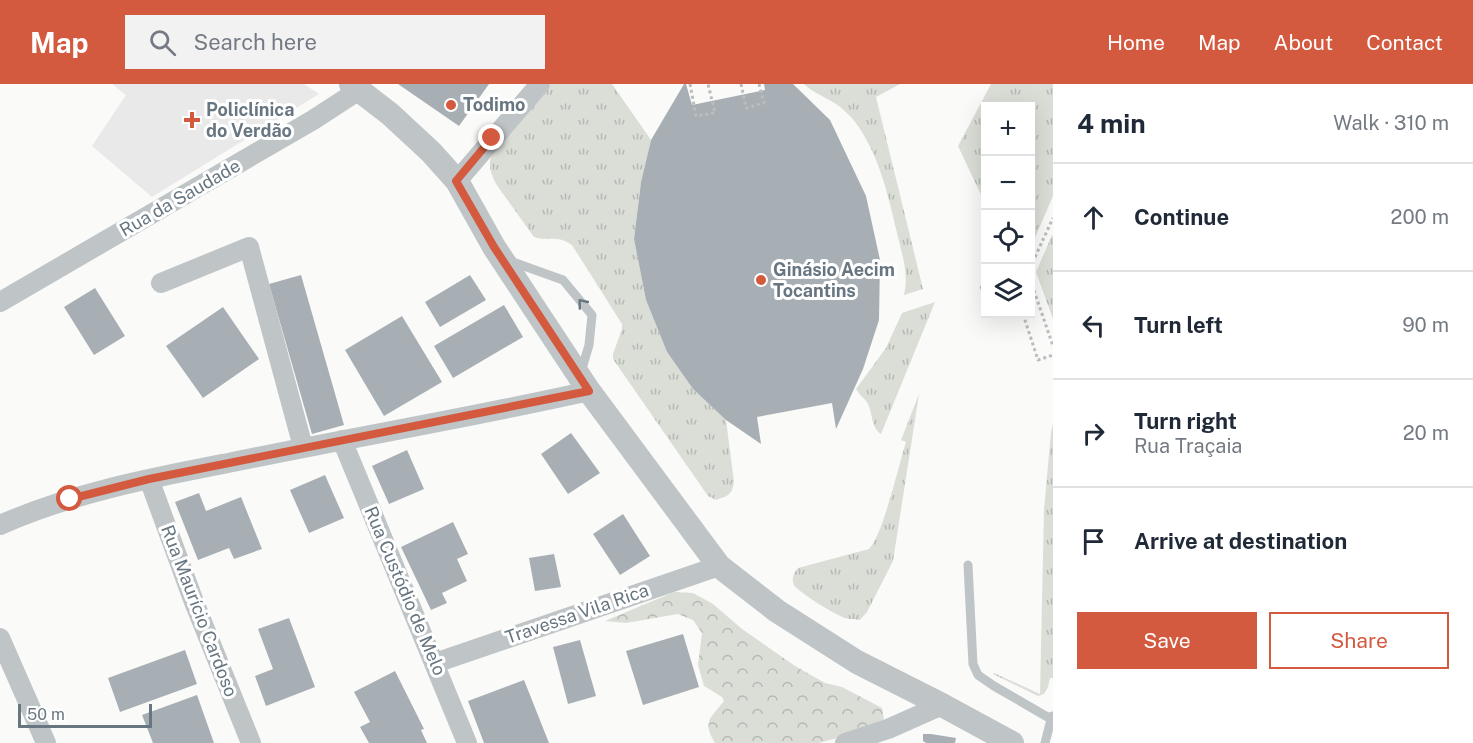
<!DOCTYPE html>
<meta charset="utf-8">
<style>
body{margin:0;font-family:"Public Sans",sans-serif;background:#f2f2f3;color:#1f2937}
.controls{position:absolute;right:18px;top:18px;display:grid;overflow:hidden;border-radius:0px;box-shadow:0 6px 24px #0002}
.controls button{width:54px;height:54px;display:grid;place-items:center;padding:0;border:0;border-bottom:2px solid #e0e1e3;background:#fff;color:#1f2937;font:30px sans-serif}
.scale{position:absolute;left:18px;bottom:15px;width:134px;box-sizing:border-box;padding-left:6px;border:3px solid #677680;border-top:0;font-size:16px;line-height:21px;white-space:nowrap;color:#677680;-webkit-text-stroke:4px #fff;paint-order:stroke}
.stop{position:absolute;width:18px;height:18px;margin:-14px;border:4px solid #d35a3e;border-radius:50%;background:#fff}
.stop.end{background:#d35a3e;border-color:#fff;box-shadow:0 2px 6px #0008}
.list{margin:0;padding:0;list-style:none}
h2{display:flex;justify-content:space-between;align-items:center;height:78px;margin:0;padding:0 24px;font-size:26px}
h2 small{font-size:20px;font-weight:400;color:#747a83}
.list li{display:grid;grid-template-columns:39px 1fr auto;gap:18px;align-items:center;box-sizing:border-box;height:108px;padding:0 24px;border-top:2px solid #e0e1e3}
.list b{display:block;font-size:22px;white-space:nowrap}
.list p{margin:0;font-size:20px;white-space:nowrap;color:#747a83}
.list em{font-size:20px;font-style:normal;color:#747a83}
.actions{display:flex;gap:12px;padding:18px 24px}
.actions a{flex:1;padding:14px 0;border:2px solid #d35a3e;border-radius:0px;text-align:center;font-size:21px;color:#d35a3e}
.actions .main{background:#d35a3e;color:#fff}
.icon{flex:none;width:33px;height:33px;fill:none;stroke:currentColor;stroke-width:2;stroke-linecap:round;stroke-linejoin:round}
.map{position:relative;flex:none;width:1053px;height:659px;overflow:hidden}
header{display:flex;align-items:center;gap:36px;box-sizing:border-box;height:84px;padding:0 30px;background:#d35a3e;color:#fff}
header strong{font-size:28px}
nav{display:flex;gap:33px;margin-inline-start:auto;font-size:21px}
.search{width:420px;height:54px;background:#f2f2f3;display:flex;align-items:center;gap:15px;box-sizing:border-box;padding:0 21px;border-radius:0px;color:#747a83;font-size:22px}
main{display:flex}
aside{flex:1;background:#fff}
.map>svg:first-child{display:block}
.built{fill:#e8e9e8}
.grass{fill:url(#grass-tufts)}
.forest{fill:url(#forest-crowns)}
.building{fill:#a7afb4}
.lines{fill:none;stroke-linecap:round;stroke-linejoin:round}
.path{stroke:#babdc0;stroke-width:3;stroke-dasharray:3 3;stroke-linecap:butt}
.service{stroke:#bfc4c7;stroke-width:9}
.minor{stroke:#bfc4c7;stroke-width:20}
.tertiary{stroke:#bfc4c7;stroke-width:24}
.oneway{stroke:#677680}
.route{stroke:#d35a3e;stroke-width:8}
.poi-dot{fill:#d35a3e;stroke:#fff;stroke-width:2}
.labels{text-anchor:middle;stroke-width:6;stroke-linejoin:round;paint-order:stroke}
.poi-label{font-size:18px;font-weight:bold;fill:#677680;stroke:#fff;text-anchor:start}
.street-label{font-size:18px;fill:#677680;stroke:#fff}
</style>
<header>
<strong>Map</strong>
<div class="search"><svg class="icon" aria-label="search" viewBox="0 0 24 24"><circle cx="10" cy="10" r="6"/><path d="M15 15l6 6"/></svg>Search here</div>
<nav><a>Home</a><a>Map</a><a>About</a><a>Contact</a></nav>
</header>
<main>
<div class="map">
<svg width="1053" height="659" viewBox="0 0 1053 659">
<defs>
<pattern id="grass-tufts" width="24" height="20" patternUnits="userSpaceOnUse" patternTransform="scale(1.5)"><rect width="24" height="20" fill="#daded7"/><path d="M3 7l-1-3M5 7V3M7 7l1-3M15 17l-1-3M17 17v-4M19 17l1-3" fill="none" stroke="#b5b9b4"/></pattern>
<pattern id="forest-crowns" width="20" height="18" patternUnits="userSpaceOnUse" patternTransform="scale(1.5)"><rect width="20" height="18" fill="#daded7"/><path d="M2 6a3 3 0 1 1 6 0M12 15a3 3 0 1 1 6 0" fill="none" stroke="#b5b9b4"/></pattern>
</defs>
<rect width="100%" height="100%" fill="#fafaf8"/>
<path class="built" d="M112,0h192l15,10 -167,103 -60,-51 34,-51z"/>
<path class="grass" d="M551,0h61l39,56 -10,42 -7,57 12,61 21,52 26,37 33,31 8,62c-2,13 -6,14 -18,18l-8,-4 -95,-137v-5l9,-25v-5l-50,-79c-16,-11 -24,-3 -38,-8l-38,-53c-4,-8 -7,-15 -6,-23 3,-20 46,-61 61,-77z
M804,0h96l-24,13 47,192 -19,6c5,-21 -2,-41 -7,-62 -9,-39 -19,-83 -45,-115 -6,-6 -13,-13 -21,-17 -10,-6 -19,-9 -27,-17z
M991,0h62v112l-22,51 -1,-141h-44l-1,97 -27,-57z
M1052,151l1,1v83l-17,-47z
M935,218l-54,132c-10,-7 -8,-19 -13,-30 -3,-6 -9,-9 -12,-15l30,-41 16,-35z
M919,310l-26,167 -26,51 -7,8c-5,-1 -10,0 -15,-2 -9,-3 -46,-25 -51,-33 -3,-6 0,-13 4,-17l71,-19c14,-14 30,-85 37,-107l-5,-2z
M1053,340v254h-3l-2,9 -4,7 -6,2 -45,-22 1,-1 46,21 4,-184 7,-78z"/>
<path class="forest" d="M674,508l19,1 20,11 29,25 53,37 30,17 17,4 40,21 2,12 -11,8 -54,15h-104c-13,-22 -5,-24 9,-42l-2,-4 -18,-11 -6,-21 4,-32 -9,-13 -15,-6 -52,9 -21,-2z"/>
<path class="building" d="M398,0h91l-30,42z
M684,0h2l6,21 73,-15 -1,-6h29l37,36 36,76 14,64 -1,60 -16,49 -27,60 -4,-26 -75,14 4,27 -35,-24 -33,-31 -26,-37 -21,-52 -12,-61 7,-57 10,-42z
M301,191l43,150 -32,9 -43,-150z
M470,191l16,25 -46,27 -15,-25z
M95,204l30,48 -31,19 -30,-48z
M504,221l19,32 -70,41 -19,-32z
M223,223l36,52 -56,39 -37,-52z
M402,232l40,66 -58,34 -39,-66z
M571,349l29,40 -32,21 -27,-40z
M407,366l17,39 -35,15 -17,-38z
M325,391l19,43 -35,15 -19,-43z
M199,409l7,18 35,-14 21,52 -28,10 -5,-11 -31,12 -23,-58z
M623,430l27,42 -30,19 -27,-41z
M453,438l15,32 -11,5 10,22 -25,12 5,10 -16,7 -30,-63z
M554,470l7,33 -26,4 -6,-33z
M289,534l26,69 -49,19 -11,-30 18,-7 -15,-40z
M683,550l16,53 -56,18 -17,-54z
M580,556l16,56 -28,8 -15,-57z
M185,566l12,34 -77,28 -12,-34z
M395,587l29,58 -3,1 6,13h-58l-9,-16 10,-5 -16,-30z
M524,596l25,63h-65l-16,-42z
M197,611l17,48h-61l-11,-28z
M923,650h8l25,4 -1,5h-29l-3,-2z"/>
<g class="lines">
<path class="path" d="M690,0l6,32 19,-3 -7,-29
M741,0l5,24 18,-5 -5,-19
M1030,184l23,-50
M1030,195l23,67
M980,204l6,-2
M1023,230l15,46 15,-5"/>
<path class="service" d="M510,177l53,19 29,35 -3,30 -8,27
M968,481l5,99 5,11 16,11 57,33
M1045,659l7,-27"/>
<path class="minor" d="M457,97l83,-97
M161,199l88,-36 54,200
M0,218l313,-182 46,-30
M342,356l125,303
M149,395l45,123 57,141
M0,441c72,-32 151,-47 228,-62 120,-25 241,-45 361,-72
M0,554l46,105
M435,579l284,-97
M845,659l43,-14 54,-24"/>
<path class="tertiary" d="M351,0l39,30 41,38 26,29 37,66 95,144 130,175 58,45 80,51 85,43 70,38"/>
</g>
<defs><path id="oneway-chevron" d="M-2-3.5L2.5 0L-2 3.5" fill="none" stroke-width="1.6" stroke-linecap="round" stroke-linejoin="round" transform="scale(1.5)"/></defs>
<use class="oneway" href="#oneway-chevron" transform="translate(582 219) rotate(-129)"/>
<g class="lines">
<path class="route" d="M70,415l79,-20 440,-88 -95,-144 -38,-66 36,-43"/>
</g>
<g class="poi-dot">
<circle cx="451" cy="21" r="6"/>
<path d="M189 27h6v6h6v6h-6v6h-6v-6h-6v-6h6z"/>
<circle cx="761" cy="196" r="6"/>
</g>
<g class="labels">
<g class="poi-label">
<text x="463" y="27">Todimo</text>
<text x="206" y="32">Policlínica<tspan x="206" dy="21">do Verdão</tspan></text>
<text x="773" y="192">Ginásio Aecim<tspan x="773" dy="21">Tocantins</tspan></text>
</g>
<g class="street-label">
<text transform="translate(180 114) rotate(-30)" y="6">Rua da Saudade</text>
<text transform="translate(405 507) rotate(67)" y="6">Rua Custódio de Melo</text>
<text transform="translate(199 527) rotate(69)" y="6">Rua Maurício Cardoso</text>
<text transform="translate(577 530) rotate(-19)" y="6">Travessa Vila Rica</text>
</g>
</g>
</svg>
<div class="controls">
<button>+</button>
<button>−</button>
<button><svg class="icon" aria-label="locate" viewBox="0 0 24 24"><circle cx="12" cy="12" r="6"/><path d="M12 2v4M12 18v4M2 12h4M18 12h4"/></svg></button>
<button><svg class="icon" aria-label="layers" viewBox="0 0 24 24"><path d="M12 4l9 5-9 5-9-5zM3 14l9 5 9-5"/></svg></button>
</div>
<div class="scale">50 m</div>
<div class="stop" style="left:70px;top:415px"></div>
<div class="stop end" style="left:492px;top:54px"></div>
</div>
<aside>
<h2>4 min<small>Walk · 310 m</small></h2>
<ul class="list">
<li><svg class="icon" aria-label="ahead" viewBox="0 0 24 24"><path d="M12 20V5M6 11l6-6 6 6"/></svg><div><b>Continue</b></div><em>200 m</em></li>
<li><svg class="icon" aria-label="left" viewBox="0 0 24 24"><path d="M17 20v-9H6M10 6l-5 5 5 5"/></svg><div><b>Turn left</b></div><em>90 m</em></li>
<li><svg class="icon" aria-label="right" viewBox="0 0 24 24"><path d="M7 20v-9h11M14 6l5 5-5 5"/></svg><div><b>Turn right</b><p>Rua Traçaia</p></div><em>20 m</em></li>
<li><svg class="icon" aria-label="arrive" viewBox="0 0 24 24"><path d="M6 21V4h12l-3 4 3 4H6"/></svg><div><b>Arrive at destination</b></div></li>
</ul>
<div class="actions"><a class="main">Save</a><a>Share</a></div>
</aside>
</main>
